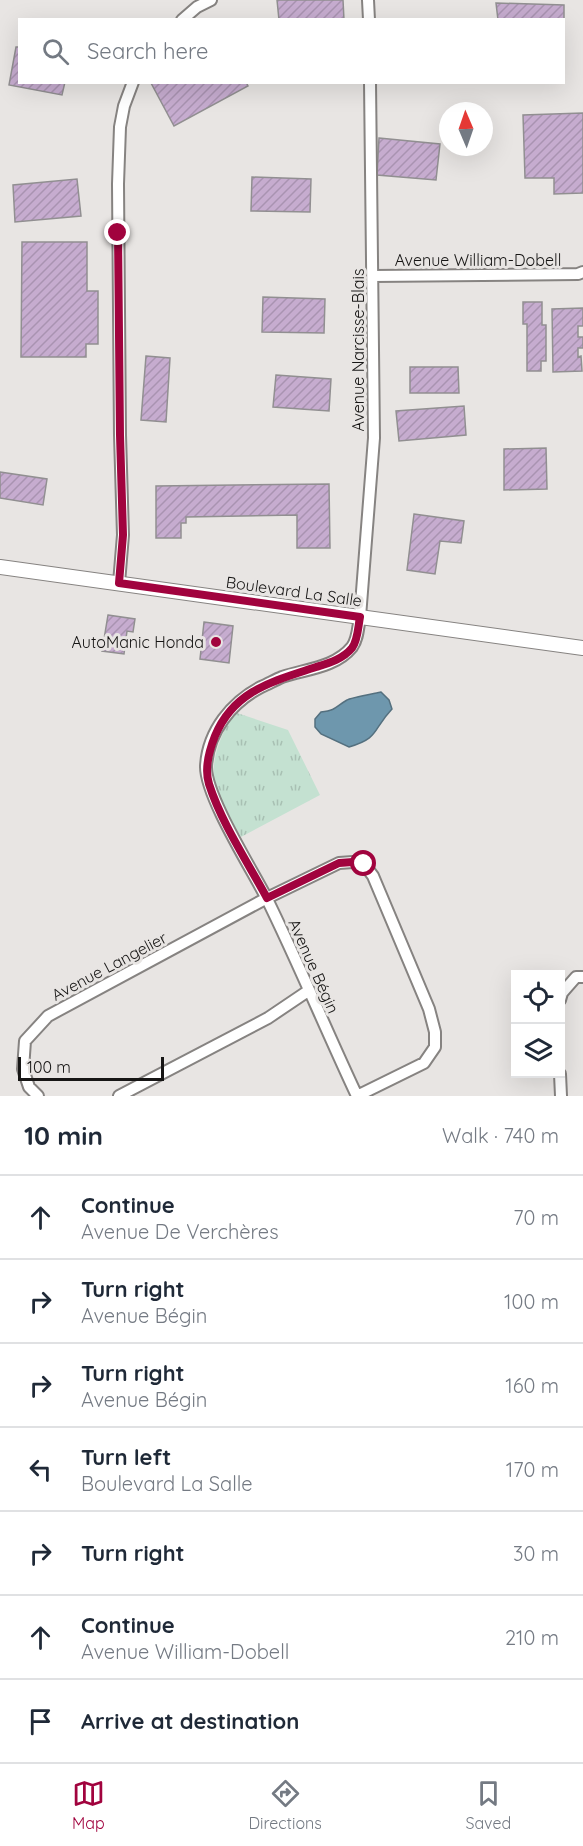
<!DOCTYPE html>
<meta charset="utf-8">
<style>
body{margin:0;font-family:Quicksand,sans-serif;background:#f2f2f3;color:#1f2937}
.controls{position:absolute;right:18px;bottom:18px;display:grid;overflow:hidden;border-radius:0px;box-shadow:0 6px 24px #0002}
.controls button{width:54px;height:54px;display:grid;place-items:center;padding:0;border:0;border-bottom:2px solid #e0e1e3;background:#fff;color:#1f2937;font:30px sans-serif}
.compass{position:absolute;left:439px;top:102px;width:54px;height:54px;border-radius:50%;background:#fff;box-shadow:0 6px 24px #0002;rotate:358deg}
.scale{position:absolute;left:18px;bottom:15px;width:146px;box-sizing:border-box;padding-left:6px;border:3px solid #171615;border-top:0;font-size:16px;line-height:21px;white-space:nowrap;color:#171615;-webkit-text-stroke:4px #e8e5e3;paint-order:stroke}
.stop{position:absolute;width:18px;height:18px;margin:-14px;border:4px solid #a1033e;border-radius:50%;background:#fff}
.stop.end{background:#a1033e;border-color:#fff;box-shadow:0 2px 6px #0008}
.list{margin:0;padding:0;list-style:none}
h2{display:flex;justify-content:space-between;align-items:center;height:78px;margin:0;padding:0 24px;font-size:26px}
h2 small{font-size:20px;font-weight:400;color:#747a83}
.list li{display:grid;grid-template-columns:39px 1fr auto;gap:18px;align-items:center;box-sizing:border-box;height:84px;padding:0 24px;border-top:2px solid #e0e1e3}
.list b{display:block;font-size:22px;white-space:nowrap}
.list p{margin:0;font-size:20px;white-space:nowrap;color:#747a83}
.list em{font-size:20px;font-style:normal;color:#747a83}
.icon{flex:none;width:33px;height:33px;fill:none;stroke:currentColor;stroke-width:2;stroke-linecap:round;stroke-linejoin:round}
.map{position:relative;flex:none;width:583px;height:1096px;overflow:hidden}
.search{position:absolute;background:#fff;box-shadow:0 6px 24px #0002;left:18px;right:18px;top:18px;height:66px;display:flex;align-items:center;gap:15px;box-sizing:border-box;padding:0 21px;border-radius:0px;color:#747a83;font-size:22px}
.sheet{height:666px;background:#fff}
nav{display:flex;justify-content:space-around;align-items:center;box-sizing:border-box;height:84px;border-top:2px solid #e0e1e3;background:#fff;font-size:16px;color:#747a83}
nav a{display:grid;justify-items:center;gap:3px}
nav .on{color:#a1033e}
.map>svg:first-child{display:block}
.park{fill:url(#park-tufts)}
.water{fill:#6e97ad;stroke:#54707f;stroke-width:1.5}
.building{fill:url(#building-hatch);stroke:#918f91;stroke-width:1.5}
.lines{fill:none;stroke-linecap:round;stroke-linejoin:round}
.street-casing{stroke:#868381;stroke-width:14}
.secondary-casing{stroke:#868381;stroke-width:16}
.street{stroke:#fff;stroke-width:10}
.secondary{stroke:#fff;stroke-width:14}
.route{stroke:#a1033e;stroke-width:8}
.poi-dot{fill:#a1033e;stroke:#e8e5e3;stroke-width:2}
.labels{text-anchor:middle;stroke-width:6;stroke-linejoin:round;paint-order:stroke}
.street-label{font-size:16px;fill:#171615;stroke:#e8e5e3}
.poi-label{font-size:16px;fill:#171615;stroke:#e8e5e3;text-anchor:end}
</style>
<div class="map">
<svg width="583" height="1096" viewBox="0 0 583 1096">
<defs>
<pattern id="park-tufts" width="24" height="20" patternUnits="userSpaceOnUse" patternTransform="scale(1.5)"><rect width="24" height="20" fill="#c4e1d1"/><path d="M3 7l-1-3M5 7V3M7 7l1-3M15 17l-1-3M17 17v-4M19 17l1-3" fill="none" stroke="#a8c0b3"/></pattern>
<pattern id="building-hatch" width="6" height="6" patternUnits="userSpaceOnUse" patternTransform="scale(1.5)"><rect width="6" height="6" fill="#c6accf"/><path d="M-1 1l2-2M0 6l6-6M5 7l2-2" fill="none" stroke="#a993b1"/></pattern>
</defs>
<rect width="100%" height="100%" fill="#e8e5e3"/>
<path class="park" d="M234,712l54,18 32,65 -79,42c-8,-15 -20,-31 -25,-47 -8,-27 5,-55 18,-78z"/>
<path class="water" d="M381,692l8,8 3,9c-20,21 -12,29 -43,38l-28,-13 -6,-7v-8l6,-7c16,-2 14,-5 26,-12 3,-2 30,-7 34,-8z"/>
<path class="building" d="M277,0h66l1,20h-65z
M496,3l68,2v31v-16h-66z
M16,47h4v35h45l-3,13 -53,-10z
M246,82l2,4 -74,40 -23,-43z
M583,113v80l-29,1v-16h-29l-2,-63z
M379,138l61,6 -4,36 -59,-5z
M252,177l59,2 -1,33 -59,-1z
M77,179l4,37 -66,6 -2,-37z
M22,242h65v49h11v53h-12v13h-65z
M263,297l62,2 -1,34 -62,-1z
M523,302h19v23h4v36h-5v10h-14v-47h-4z
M583,308v18h-5v11h5v11h-5v9l3,-1 1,15 -29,1 -1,-63z
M146,356l24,2 -4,64 -25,-2z
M410,367h48l1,26h-49z
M276,375l55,4 -2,32 -56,-4z
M464,406l2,29 -67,6 -3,-30z
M546,448l1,41 -43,1v-41z
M0,472l47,7 -4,26 -43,-7z
M329,484l1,64h-33v-33l-111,2v6h-5v15h-25v-52z
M414,514l50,7 -3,22 -21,-2 -5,33 -28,-4z
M108,615l27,4 -2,13 -6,-1 -3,23 -22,-3z
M204,622l29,4 -4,37 -29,-4z"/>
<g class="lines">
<g class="street-casing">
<path id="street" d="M368,0l1,20
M182,20l15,-13 14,-7
M373,276l205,-2 5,-2
M119,583l4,-48 -3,-100 -2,-251 2,-57 4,-21 9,-24
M560,1000l2,-7 14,-16h7
M560,1074l1,22
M38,1096l-9,-9 -6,-18 2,-28 23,-25 219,-118 72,-35 14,-1 11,2 9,12 56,133 6,23v15l-11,16 -67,33
M119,1096l149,-78 40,-27
M357,1096c-31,-66 -59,-134 -91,-199 -15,-29 -61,-102 -60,-131 2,-35 26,-64 55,-79 7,-3 14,-7 21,-10 23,-8 53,-9 70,-30 6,-8 6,-20 8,-30l14,-179 -4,-356"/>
</g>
<g class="secondary-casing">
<path id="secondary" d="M0,567l583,81"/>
</g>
<use href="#street" class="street"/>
<use href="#secondary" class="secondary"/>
</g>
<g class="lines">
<path class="route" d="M118,233l2,202 3,100 -4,48 241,34c-2,10 -2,23 -8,31 -9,11 -23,15 -36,19 -42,14 -82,23 -101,69 -6,15 -11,32 -6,48 12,38 39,79 58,114l72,-35 14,-1 11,2"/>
</g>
<circle class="poi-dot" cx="216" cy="642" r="6"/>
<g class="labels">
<g class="street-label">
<text x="478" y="266">Avenue William-Dobell</text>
<text transform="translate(358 350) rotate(-90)" y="6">Avenue Narcisse-Blais</text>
<text transform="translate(294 591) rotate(8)" y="6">Boulevard La Salle</text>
<text transform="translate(109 966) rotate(-28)" y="6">Avenue Langelier</text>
<text transform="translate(314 966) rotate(66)" y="6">Avenue Bégin</text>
</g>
<g class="poi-label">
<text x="204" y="648">AutoManic Honda</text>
</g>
</g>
</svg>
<div class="controls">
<button><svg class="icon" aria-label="locate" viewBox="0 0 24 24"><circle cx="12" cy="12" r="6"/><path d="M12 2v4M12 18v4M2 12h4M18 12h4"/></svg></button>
<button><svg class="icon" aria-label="layers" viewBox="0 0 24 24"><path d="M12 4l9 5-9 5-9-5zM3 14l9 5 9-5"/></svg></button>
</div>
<svg class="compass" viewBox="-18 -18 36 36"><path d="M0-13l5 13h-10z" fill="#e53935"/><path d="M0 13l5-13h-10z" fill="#747a83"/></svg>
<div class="scale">100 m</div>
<div class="stop" style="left:364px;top:864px"></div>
<div class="stop end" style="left:118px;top:233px"></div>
<div class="search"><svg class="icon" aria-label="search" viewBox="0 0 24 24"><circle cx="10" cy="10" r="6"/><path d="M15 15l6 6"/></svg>Search here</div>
</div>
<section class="sheet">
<h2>10 min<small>Walk · 740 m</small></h2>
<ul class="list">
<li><svg class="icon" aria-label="ahead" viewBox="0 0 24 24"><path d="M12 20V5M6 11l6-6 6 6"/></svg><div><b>Continue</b><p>Avenue De Verchères</p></div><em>70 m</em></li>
<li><svg class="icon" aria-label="right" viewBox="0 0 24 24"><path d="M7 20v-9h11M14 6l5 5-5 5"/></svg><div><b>Turn right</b><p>Avenue Bégin</p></div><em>100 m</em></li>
<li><svg class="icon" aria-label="right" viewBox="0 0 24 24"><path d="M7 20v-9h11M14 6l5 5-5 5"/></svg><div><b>Turn right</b><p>Avenue Bégin</p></div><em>160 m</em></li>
<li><svg class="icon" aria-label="left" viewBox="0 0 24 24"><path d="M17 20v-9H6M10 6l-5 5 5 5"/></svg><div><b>Turn left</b><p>Boulevard La Salle</p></div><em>170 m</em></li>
<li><svg class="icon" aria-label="right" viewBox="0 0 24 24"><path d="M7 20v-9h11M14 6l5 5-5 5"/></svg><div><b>Turn right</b></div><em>30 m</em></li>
<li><svg class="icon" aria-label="ahead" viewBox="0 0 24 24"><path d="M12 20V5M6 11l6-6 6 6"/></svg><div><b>Continue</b><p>Avenue William-Dobell</p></div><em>210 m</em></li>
<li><svg class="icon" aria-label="arrive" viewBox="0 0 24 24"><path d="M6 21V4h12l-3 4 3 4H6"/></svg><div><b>Arrive at destination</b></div></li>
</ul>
</section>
<nav>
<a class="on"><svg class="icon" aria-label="map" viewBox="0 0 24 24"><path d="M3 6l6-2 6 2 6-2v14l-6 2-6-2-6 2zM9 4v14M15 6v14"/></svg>Map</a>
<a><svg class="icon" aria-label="directions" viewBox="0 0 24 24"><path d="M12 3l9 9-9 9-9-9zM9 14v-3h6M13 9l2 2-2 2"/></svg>Directions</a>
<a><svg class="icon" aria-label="saved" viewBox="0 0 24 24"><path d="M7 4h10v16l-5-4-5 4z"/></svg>Saved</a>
</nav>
